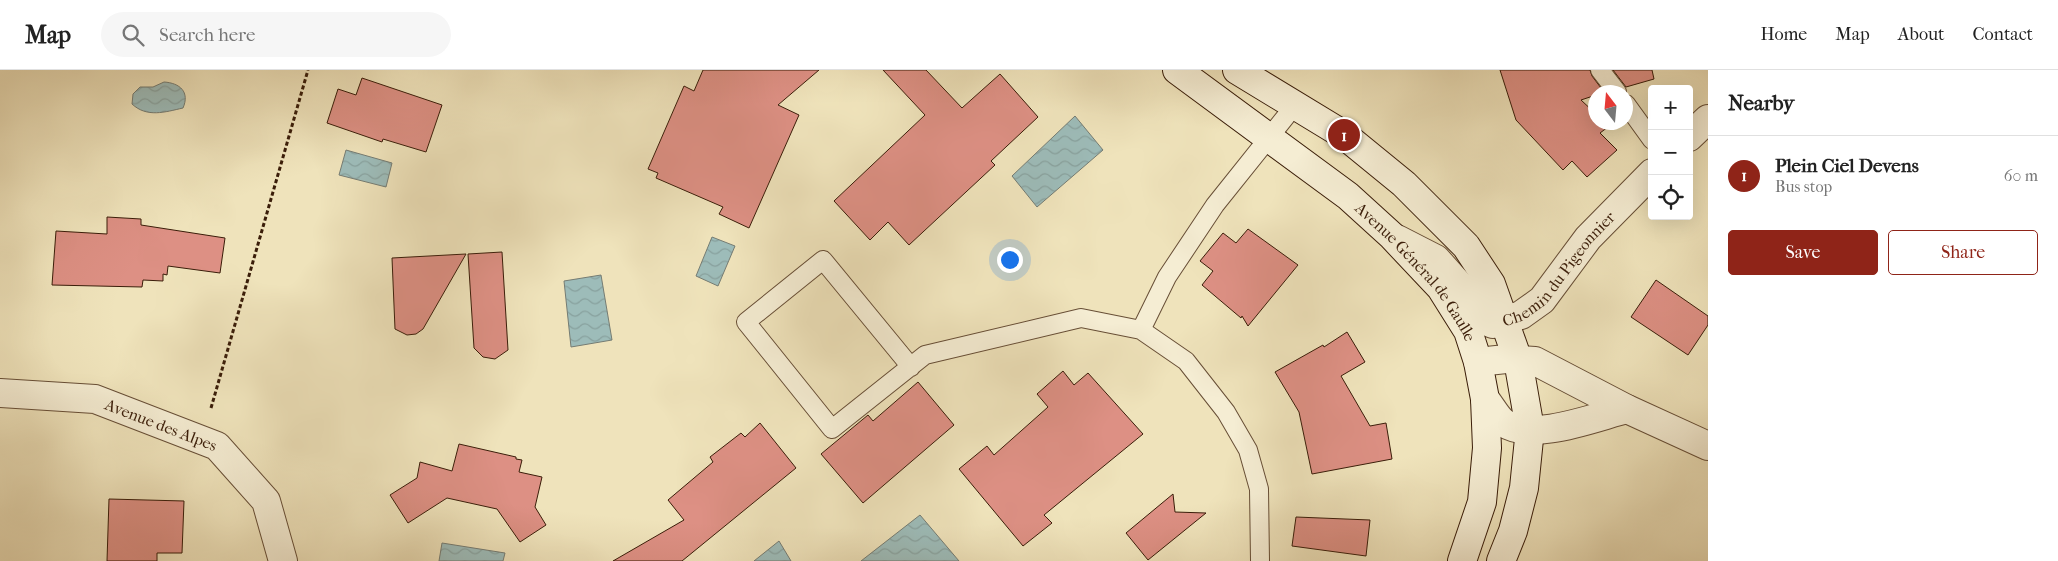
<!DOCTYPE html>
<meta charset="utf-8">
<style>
body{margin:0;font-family:"IM FELL French Canon",serif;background:#f6f6f6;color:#222}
.controls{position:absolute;right:15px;top:15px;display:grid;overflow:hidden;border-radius:5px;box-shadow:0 5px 20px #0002}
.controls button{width:45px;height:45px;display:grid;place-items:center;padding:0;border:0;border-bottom:1px solid #e0e0e0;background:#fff;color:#222;font:25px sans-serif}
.compass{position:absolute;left:1588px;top:15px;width:45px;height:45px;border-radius:50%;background:#fff;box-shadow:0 5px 20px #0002;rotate:344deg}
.you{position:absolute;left:1009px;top:189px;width:18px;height:18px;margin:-12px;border:4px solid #fff;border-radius:50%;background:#1a73e8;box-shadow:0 0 0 8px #1a73e833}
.badge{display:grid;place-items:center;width:32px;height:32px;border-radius:50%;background:#8f2418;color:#fff;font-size:16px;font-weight:700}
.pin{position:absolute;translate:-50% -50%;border:2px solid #fff;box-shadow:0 1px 5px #0006}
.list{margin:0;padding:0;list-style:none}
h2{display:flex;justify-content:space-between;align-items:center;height:65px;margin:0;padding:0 20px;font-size:21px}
h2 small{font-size:16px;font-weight:400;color:#767676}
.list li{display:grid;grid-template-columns:32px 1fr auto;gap:15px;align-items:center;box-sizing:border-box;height:80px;padding:0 20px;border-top:1px solid #e0e0e0}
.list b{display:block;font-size:19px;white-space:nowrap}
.list p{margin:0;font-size:16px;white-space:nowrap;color:#767676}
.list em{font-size:16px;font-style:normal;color:#767676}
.actions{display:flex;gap:10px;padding:15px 20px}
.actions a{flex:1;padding:11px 0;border:1px solid #8f2418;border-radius:5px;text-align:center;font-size:18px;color:#8f2418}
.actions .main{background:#8f2418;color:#fff}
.icon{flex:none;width:28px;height:28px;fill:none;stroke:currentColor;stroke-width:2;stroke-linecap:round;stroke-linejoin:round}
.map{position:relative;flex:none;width:1708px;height:491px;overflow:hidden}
header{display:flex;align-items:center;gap:30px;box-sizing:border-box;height:70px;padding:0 25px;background:#fff;border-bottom:1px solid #e0e0e0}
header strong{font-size:24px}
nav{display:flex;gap:28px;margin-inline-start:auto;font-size:18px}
.search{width:350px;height:45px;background:#f6f6f6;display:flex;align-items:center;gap:12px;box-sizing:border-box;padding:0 18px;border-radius:28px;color:#767676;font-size:19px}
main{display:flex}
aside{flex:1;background:#fff}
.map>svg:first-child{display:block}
.water{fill:url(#water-waves);stroke:#757c73}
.building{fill:#dd9084;stroke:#3a1d09}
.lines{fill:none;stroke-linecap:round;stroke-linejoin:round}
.service-casing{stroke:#674e36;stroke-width:20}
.minor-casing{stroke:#674e36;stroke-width:30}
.secondary-casing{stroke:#3a1d09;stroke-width:30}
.path{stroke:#3a1d09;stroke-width:3;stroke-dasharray:4 2.5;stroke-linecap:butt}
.service{stroke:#f5edd3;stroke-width:18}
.minor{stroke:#f5edd3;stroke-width:28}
.secondary{stroke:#f5edd3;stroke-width:28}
.labels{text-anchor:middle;stroke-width:4.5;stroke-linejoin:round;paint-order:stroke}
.street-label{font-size:16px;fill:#3a1d09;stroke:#f5edd3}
</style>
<header>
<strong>Map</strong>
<div class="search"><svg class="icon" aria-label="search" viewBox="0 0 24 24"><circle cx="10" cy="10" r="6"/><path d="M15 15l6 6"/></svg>Search here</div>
<nav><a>Home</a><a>Map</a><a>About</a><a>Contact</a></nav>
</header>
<main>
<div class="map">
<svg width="1708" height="491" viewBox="0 0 1708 491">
<defs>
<pattern id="water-waves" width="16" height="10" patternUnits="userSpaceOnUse" patternTransform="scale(1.25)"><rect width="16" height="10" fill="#9dbcb9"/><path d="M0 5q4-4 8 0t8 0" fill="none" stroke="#88a19e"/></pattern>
</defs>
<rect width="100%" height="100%" fill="#efe3bb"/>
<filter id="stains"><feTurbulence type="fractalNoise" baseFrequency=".004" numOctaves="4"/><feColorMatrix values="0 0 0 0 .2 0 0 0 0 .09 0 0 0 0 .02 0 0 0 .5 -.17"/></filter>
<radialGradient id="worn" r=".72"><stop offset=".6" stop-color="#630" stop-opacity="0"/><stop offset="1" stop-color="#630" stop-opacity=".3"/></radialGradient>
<path class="water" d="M164,12c16,1 26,10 19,26 -18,4 -36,10 -51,-4l1,-10 7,-7h13z
M1075,46l28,34 -66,57 -25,-31z
M346,80l46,13 -6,24 -47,-12z
M712,167l23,9 -17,40 -22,-10z
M601,205l11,65 -41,7 -7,-66z
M920,445l39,46h-98z
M779,471l12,20h-37z
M442,473l63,10 -2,8h-64z"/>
<path class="building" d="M703,0h116l-41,35 21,10 -50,113 -30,-14 4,-7 -67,-29 2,-5 -10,-4 36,-83 10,5z
M883,0h43l36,38 38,-34 38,43 -47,44 4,4 -86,80 -21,-23 -18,18 -36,-39 91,-86z
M1500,0h90l2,6 12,16h-8v3l-15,5 15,14v8h8l4,5 -8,6 17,17 -30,27 -15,-16 -9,9 -47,-50z
M1613,0h39l2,9 -28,8z
M362,8l80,27 -16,47 -43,-13 -1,3 -55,-19 11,-34 18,6z
M107,147l34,2v6l84,13 -5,35 -52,-7 -1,9 -4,-1v7l-20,-1 -1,7 -90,-2 4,-54 51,3z
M1248,159l50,36 -50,61 -6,-10 -1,2 -39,-33 11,-14 -13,-10 23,-28 13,10z
M502,182l6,98 -13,9 -12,-2 -9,-9 -6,-94z
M466,184l-43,75 -7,5 -9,1 -12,-6 -3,-71z
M1656,210l52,36v9l-20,30 -57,-38z
M1347,262l18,30 -24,14 29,50 16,-3 6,36 -80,15 -13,-62 -24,-40 48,-27 1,2z
M1063,301l11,14 14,-12 55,61 -99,81 8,8 -29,23 -64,-77 28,-23 7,9 54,-48 -11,-13z
M918,312l36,43 -91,78 -42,-49 47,-39 5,6z
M760,353l36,45 -114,93h-69l71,-41 -16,-20 45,-38 -3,-5 31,-24 4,4z
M459,374l57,13v2l6,1 -3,12 23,5 -7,30 11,18 -26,17 -23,-33 -50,-11 -39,25 -18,-28 27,-17 3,-16 32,9z
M1173,424l2,18 31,1 -58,47 -22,-27z
M109,429l75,2 -2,52h-25v8h-50z
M1296,447l74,3 -4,36 -74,-10z"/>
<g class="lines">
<g class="service-casing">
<path id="service" d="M1600,0l17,22
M1626,34l26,36
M1141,260l26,-53 48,-72 80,-100
M911,297l-88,-107 -77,62 86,107 93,-74 156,-37 60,12 45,31 40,51 22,38 11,39 1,72"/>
</g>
<g class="minor-casing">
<g id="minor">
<path d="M1689,67l19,-18"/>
<path id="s1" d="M1397,169l39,20 25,28 22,33 10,4 28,-9 21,-15 46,-62 64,-65"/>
<path d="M1478,292l28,-3 29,2 92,48 81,37"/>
<path id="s2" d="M0,323l95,6 122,47 49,55 17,60"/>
<path d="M1485,329c6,7 12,19 19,24 29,19 91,-6 123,-14"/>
</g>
</g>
<g class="secondary-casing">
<g id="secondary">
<path id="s3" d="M1177,0l171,126 44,40 49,52 27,43 10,31 7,37 2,49 -5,54 -20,59"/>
<path d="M1237,0l107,65 60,49 62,62 25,38 27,76 12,69 -6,59 -11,43 -12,30"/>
</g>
</g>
<path class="path" d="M211,338l97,-338"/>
<use href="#service" class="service"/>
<use href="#minor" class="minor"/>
<use href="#secondary" class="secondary"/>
</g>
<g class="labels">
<g class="street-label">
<text dy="6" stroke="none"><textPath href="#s1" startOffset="220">Chemin du Pigeonnier</textPath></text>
<text dy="6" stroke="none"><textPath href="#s3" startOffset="315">Avenue Général de Gaulle</textPath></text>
<text dy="6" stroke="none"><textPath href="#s2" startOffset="166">Avenue des Alpes</textPath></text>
</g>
</g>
<rect width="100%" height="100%" filter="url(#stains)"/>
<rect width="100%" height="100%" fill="url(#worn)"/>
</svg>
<div class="controls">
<button>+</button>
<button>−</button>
<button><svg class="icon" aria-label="locate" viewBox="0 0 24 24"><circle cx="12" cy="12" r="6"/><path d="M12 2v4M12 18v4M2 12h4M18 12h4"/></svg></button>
</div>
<svg class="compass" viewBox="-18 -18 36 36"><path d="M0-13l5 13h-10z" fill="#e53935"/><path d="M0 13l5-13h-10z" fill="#767676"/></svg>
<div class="you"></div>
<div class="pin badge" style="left:1344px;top:65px">1</div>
</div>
<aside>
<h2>Nearby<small></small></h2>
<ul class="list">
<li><span class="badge">1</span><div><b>Plein Ciel Devens</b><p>Bus stop</p></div><em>60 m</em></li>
</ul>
<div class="actions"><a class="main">Save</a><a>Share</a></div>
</aside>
</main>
